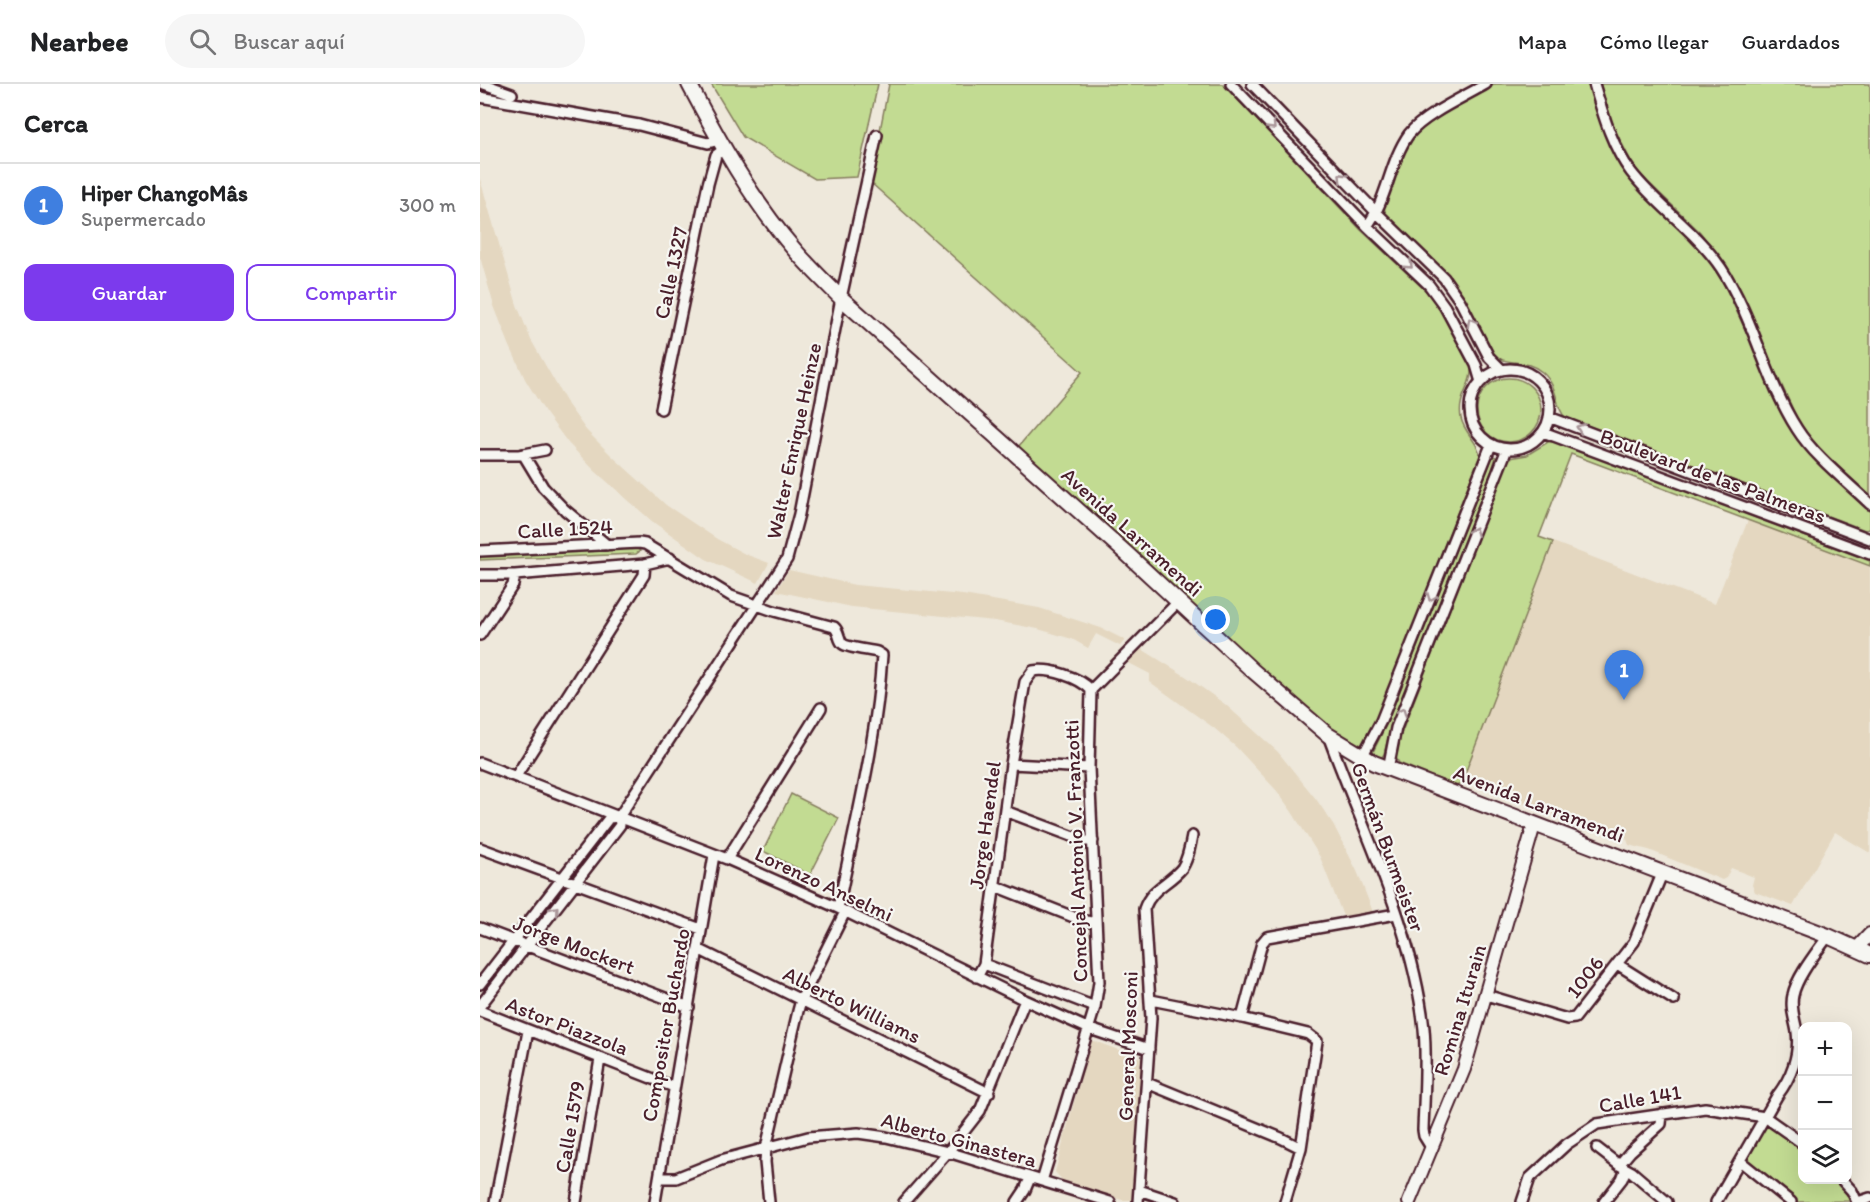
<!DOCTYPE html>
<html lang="es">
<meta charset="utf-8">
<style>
body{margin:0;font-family:Itim,sans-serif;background:#f6f6f6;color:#202124}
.controls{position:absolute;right:18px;bottom:18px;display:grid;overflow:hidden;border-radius:12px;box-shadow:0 6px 24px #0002}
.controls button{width:54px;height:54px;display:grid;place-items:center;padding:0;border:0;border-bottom:2px solid #e0e0e0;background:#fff;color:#202124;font:30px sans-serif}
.you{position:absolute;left:736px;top:536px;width:21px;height:21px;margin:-15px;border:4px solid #fff;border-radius:50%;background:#1a73e8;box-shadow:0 0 0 9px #1a73e833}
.badge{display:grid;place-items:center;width:39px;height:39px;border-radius:50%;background:#7c3aed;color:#fff;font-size:20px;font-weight:700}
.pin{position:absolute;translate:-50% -50px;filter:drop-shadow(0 2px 3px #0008)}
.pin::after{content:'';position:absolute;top:32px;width:21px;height:18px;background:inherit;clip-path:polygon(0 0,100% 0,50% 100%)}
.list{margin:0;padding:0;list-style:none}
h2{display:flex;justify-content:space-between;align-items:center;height:78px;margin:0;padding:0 24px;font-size:26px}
h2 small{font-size:20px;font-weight:400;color:#757577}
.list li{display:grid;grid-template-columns:39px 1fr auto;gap:18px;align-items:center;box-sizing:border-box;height:84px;padding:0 24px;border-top:2px solid #e0e0e0}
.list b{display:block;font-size:22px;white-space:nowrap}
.list p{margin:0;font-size:20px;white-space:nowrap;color:#757577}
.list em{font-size:20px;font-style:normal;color:#757577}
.actions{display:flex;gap:12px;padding:18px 24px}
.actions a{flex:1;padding:14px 0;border:2px solid #7c3aed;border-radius:12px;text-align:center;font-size:21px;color:#7c3aed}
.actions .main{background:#7c3aed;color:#fff}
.icon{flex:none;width:33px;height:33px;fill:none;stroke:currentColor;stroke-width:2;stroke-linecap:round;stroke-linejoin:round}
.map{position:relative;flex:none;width:1390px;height:1118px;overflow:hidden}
header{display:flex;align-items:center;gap:36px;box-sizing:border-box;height:84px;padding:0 30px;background:#fff;border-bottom:2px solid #e0e0e0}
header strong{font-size:28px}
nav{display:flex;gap:33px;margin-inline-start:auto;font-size:21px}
.search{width:420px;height:54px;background:#f6f6f6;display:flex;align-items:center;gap:15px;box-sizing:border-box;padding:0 21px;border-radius:33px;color:#757577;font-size:22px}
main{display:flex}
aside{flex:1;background:#fff}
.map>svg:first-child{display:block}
.built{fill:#e4d7c0}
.green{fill:#c2db92;stroke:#867d5e;stroke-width:1.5}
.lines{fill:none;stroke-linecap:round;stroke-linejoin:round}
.minor-casing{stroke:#4a1f2b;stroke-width:14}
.tertiary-casing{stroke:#4a1f2b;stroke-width:16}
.secondary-casing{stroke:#4a1f2b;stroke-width:18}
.minor{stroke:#f6f6f2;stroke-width:9}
.tertiary{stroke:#f6f6f2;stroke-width:12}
.secondary{stroke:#f6f6f2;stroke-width:14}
.oneway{stroke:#a99598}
.labels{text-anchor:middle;stroke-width:4.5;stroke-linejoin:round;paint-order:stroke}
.street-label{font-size:21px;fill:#4a1f2b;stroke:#f6f6f2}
</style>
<header>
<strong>Nearbee</strong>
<div class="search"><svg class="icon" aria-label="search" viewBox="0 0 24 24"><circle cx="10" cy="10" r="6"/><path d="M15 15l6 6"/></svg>Buscar aquí</div>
<nav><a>Mapa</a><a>Cómo llegar</a><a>Guardados</a></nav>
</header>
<main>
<aside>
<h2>Cerca<small></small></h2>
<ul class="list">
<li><span class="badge" style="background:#3f7fe0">1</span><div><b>Hiper ChangoMâs</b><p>Supermercado</p></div><em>300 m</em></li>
</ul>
<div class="actions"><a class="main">Guardar</a><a>Compartir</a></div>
</aside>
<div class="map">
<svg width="1390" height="1118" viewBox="0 0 1390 1118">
<rect width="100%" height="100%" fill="#eee8db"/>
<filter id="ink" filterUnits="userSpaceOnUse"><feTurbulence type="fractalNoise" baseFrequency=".0167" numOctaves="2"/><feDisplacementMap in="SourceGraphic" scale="12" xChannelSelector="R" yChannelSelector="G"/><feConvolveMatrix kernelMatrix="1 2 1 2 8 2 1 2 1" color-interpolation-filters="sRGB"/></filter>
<g filter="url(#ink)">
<path class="built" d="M0,95l37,126 14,35 37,65 18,25 26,26 54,49 51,34 28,15 24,9 -11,20 -52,-24 -53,-37 -58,-51 -27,-28 -23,-31 -20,-33 -16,-35 -15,-38 -14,-49z
M1268,436l122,46v287l-35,-21 -42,74 -38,-14 -3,-7 2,-8 -23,-9 -5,10 -4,2 -73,-30 -20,-5 -3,-8 -7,3 -135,-52 2,-6 -24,-10 91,-230 162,62z
M309,486l66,15 108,10 76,13 62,20 24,12 -5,6 -24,-12 -8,14 -16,-9 -34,-10 -43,-8 -143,-14 -76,-16z
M660,564l47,29 39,28 52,47 38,47 17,25 24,47 16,41 -30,4 -23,-59 -28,-45 -15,-21 -41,-44 -22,-19 -64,-46v-8l-23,-12z
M611,956l53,19 -10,141h-12l-59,-19 -8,-9z"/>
<path class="green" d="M231,0h167l-21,93 -42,2 -72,-42z
M409,0h334l138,146 67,63 10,13 33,62c2,17 -14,28 -10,50 3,15 18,25 19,37l-104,265 -15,26h-2l-36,-21 -137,-123 -168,-155 64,-75 -212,-190z
M1015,0h93l15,46 22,42 21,24 41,38 16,18 19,28 72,154 24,27 52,49v19l-5,1 -300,-113c-11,-11 -5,-29 -23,-45 -16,-14 -36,-6 -48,-17l-30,-56 -16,-24 -62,-60 -2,-8c8,-23 15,-54 32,-73 16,-19 57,-37 79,-50z
M1120,0h270v412l-50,-47 -18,-20 -74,-160 -28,-37 -52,-50 -14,-15 -20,-39z
M997 326a32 32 0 1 1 64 0a32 32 0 1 1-64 0Z
M1068,358h9l313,119v5l-299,-112 -32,83 14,5 -92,242 -5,2 -57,-23 -3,-5 5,-24 108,-276 18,-3z
M1013,372l3,1 -4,13 -100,253 -8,31 -2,3h-6l-3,-5 15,-31z
M156,464l4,3 -4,3 -156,6v-6z
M311,710l48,24 -29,57 -47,-24z
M1289,1038l33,27v31h34l15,17v4l-56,1 -47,-40 -1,-6 16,-32z"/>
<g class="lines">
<g class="minor-casing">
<path id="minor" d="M4,0l28,10
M751,0l136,142 62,59 16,22 31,58 5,17
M772,0l125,129 67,65 16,23 29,56 13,13
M1114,0c9,30 18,63 37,88 27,35 65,59 90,96 33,50 44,111 76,161 17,27 49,52 73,75
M0,13l159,28 69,18 11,-3
M887,142c21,-27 22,-64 42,-92 15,-19 55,-37 77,-50
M990 325a40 40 0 1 1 80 0a40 40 0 1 1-80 0Z
M181,325l47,-225 8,-29 8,-6
M1069,333l321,122
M1063,348l327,122
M43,370l20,33 22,23 42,35
M0,371h39l26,-5
M0,467l159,-8 6,1 86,52 43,15 60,16c6,5 4,13 9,17 5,4 27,6 34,8l5,3c-5,85 -27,169 -44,253
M0,491h35l130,-11 25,-6
M0,551l33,-50 2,-10
M611,606l87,-88
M848,651c35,97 85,191 96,294 3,33 0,68 -1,101l1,6 8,13
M882,673l19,-36 110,-276
M0,679l247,96 111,49 187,92 62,28 62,21
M531,680l78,4
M908,685l8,-41 111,-279
M36,692l128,-201 1,-11
M525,727l80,30h8
M139,733l168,-258 12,-45 42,-216 36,-163
M0,764l221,81
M247,775l94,-151
M515,802l86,34 15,3
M0,844l209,79
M218,865l291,144
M504,880l111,43
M1137,880l57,36
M497,893l7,-13 27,-200 14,-82 8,-11c17,-3 46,6 58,19l-2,78 10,214 -4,25 -53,174
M0,900l129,-166 10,-1
M1006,911l81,24 8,-1 59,-76 28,-68
M671,916l91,18 66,16 9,7 -16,107 -16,54
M0,922l140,-181 -1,-8
M0,927l194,76
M762,934l20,-75 5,-6 129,-23
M667,999l134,55 20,10
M1182,1030l-1,10 -31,28 -11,13 13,7 35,30
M1117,1064l22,17
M1260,1077l51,41
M179,1094h17l45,-18 87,-23 50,-4 28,4 62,15 162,50
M1362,1096l10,11 5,11
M659,1106l36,12
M15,1118l33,-171
M96,1118l24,-143
M175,1118l59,-347
M289,1118l-4,-40 1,-14 32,-137 3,-11 44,-88
M424,1118l44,-50 32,-41 45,-111
M537,1118l8,-12 5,-12
M658,1118l13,-184 -7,-109c8,-22 25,-25 38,-41 6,-9 8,-21 10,-32
M1042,1118l8,-24 37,-34 30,-20 108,-16 60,9 37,26
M1124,1118l18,-23 4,-10
M1236,1118l61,-106c14,-18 23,-41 20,-64 -2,-12 -7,-25 -4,-37 4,-19 24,-43 35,-59
M1378,1118l12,-4"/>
</g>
<g class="tertiary-casing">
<path id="tertiary" d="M1377,864l13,-14
M929,1118l55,-133 70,-244"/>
</g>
<g class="secondary-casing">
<path id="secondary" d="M209,0c30,57 62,115 104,164 15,18 32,34 48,50l286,256 125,116 76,65 46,28 454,173 42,19"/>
</g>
<use href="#minor" class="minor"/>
<use href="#tertiary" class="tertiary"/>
<use href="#secondary" class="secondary"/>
</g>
<defs><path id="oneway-chevron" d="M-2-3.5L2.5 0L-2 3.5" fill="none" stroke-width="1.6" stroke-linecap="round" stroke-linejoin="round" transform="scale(1.5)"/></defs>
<g class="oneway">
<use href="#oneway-chevron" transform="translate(792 42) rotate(46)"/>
<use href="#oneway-chevron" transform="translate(862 93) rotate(-134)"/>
<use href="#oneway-chevron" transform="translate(929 181) rotate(43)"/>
<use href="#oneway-chevron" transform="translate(991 238) rotate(-118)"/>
<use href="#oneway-chevron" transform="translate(1100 344) rotate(-159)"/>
<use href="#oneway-chevron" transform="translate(994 447) rotate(-68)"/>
<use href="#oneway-chevron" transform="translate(951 513) rotate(112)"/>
<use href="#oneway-chevron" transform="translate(922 628) rotate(-68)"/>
<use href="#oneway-chevron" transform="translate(75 826) rotate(-51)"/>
</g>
</g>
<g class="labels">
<g class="street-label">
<text transform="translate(191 189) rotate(-78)" y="7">Calle 1327</text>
<text transform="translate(314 357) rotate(-78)" y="7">Walter Enrique Heinze</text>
<text transform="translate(1233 392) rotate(20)" y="7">Boulevard de las Palmeras</text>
<text transform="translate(85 445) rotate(-3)" y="7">Calle 1524</text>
<text transform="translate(652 448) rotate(42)" y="7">Avenida Larramendi</text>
<text transform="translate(1059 720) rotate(21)" y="7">Avenida Larramendi</text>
<text transform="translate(505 741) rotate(-82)" y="7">Jorge Haendel</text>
<text transform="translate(908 763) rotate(70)" y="7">Germán Burmeister</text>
<text transform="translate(596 767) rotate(-92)" y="7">Concejal Antonio V. Franzotti</text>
<text transform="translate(344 800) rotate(25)" y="7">Lorenzo Anselmi</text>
<text transform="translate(94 861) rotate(21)" y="7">Jorge Mockert</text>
<text transform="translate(1105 893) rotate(-52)" y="7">1006</text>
<text transform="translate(372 921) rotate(26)" y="7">Alberto Williams</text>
<text transform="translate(980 926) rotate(-73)" y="7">Romina Iturain</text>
<text transform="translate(186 941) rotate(-80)" y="7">Compositor Buchardo</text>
<text transform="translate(87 942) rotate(21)" y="7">Astor Piazzola</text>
<text transform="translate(648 962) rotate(-88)" y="7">General Mosconi</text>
<text transform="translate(1160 1015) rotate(-10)" y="7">Calle 141</text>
<text transform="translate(90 1043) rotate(-80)" y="7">Calle 1579</text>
<text transform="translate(479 1056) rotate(15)" y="7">Alberto Ginastera</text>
</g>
</g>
</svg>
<div class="controls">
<button>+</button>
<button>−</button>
<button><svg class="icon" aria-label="layers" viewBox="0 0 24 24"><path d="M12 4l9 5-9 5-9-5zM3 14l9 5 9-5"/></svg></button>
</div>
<div class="you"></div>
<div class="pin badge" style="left:1144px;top:616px;background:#3f7fe0">1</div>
</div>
</main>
